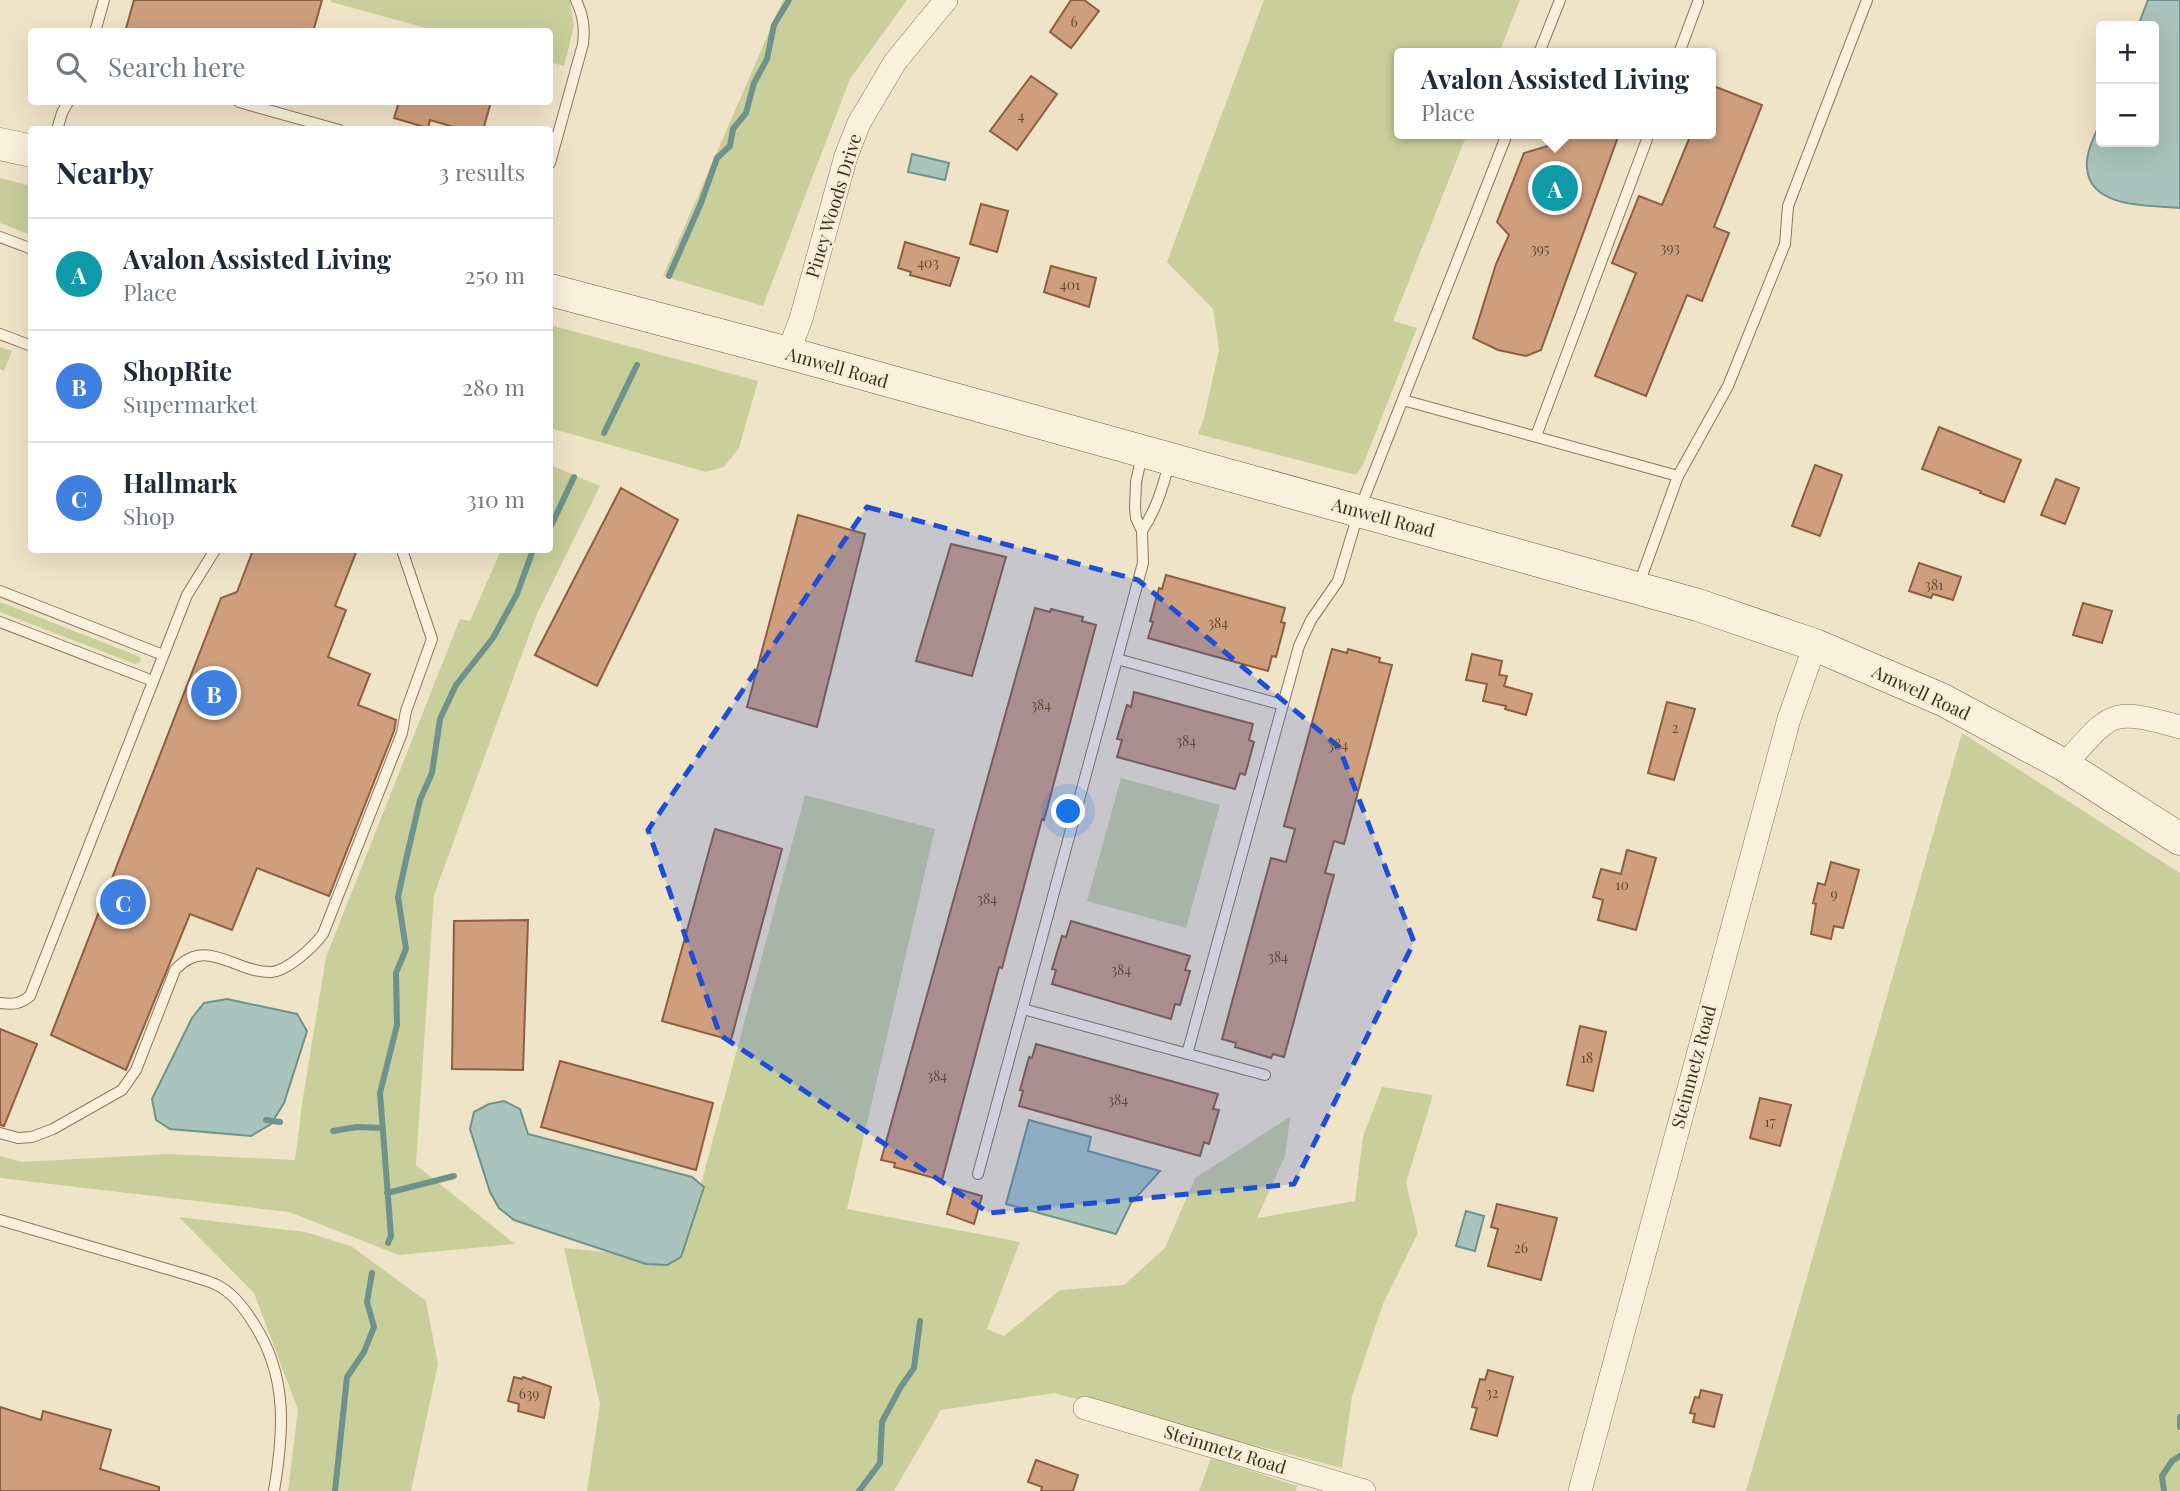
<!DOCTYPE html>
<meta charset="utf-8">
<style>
body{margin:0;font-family:"Playfair Display",serif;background:#f6f6f7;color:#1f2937}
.controls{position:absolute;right:21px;top:21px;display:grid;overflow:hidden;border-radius:7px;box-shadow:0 7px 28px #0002}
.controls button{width:63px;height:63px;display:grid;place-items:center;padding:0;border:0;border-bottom:2px solid #e0e1e3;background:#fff;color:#1f2937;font:35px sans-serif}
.you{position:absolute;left:1069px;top:812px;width:24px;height:24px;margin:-18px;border:5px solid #fff;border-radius:50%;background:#1a73e8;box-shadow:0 0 0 10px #1a73e833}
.badge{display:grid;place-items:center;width:46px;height:46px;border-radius:50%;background:#ea580c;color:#fff;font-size:23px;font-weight:700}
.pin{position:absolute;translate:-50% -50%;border:4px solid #fff;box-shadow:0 2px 7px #0006}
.popup{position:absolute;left:1394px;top:48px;width:322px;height:91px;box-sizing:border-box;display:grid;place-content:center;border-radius:7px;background:#fff;filter:drop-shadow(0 2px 5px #0005);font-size:23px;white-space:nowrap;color:#747a83}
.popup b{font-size:26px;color:#1f2937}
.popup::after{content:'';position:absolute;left:50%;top:100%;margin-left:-14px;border:14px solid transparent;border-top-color:#fff}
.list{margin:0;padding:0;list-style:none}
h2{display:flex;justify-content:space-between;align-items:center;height:91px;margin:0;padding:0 28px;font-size:30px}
h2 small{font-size:23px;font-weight:400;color:#747a83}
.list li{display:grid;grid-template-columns:46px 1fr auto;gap:21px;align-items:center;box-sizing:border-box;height:112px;padding:0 28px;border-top:2px solid #e0e1e3}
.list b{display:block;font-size:26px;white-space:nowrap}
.list p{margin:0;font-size:23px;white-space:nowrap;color:#747a83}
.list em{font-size:23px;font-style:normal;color:#747a83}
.icon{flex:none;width:38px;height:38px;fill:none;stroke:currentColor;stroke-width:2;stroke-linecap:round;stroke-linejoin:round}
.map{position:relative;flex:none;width:2180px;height:1491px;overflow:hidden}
.search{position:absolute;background:#fff;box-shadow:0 7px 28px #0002;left:28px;top:28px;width:525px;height:77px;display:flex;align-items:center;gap:18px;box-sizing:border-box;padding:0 24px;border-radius:7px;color:#747a83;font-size:26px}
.panel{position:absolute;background:#fff;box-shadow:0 7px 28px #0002;left:28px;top:126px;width:525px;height:427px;border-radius:7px}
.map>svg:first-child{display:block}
.green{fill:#c9cf9b}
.water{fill:#a9c4bc;stroke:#6f938a;stroke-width:2}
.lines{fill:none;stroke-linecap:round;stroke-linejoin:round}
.stream{stroke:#6f938a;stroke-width:6}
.building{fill:#cf9f7d;stroke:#8d5f41;stroke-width:2}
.lane-casing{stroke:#8d765c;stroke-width:12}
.street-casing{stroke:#8d765c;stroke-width:24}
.secondary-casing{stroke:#6f573f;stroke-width:33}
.lane{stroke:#faf1dc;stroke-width:10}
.street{stroke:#faf1dc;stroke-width:23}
.secondary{stroke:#faf1dc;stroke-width:32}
.marked{fill:#1d4ed8;fill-opacity:0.2;stroke:#1d4ed8;stroke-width:5;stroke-dasharray:14 9;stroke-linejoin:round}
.labels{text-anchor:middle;stroke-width:5;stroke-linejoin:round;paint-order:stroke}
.number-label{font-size:14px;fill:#624a37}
.street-label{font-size:18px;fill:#3d2e20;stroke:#f7eed8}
</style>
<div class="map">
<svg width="2180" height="1491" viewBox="0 0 2180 1491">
<rect width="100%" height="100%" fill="#f0e4c8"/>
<path class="green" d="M331,0h239l4,26 -10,40 -14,-4v-30l-113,-1 -106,-29z
M783,0h124l-57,79 -87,227 -100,-30z
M1264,0h256l-21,53h-100v81h68l-74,187 24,7 -54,137 -7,10 -158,-41 6,-16 15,-68 -6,-41 -46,-47z
M0,178l31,8v49l-31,-12z
M550,325l208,56 -19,67 -15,19 -18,5 -156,-44z
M0,347l12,4 -8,20 -4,-2z
M550,465l50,21 -64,130 -102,279 -18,270 99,79 -116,11 -110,-43 -289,-34v-22l22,6 145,-8 128,6 7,-56 24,-147 134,-338 10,2 31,-71h49z
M0,602l138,54 3,2 -1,5 -5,1 -135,-52z
M1962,733l218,140v618h-434z
M1121,778l99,27 -34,123 -99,-27z
M805,795l130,34 -88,380 173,33 -33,87 17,7 56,-46 64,-5 41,-37 30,-70 95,-61 -5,39 -28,62 98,-17 8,-65 19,-49 51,8 -27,88 12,50 -35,71 -31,92 -10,72 -288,-75 -113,17 -47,81h-307l13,-87 -36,-156 117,11z
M179,1217l126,15 46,14 75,55 12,63 -27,127h-123l10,-81 -44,-117z
M1211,1458l86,28 -1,5h-97z"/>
<path class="water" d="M2148,0h32v208c-30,-3 -90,1 -93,-40 -2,-16 9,-34 14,-48v22h53v-116h-16z
M912,154l37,9 -4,17 -37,-8z
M227,999l70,15 10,17 -23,72 -13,21 -20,12 -81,-7 -14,-9 -4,-21 40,-81 12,-15z
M504,1101l16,8 8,25 164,43 12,10 -23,70 -14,8 -21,-1 -132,-44 -15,-12 -9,-16 -20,-63 4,-17 15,-8z
M1029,1120l62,17 -3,14 72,20 -29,32 -15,31 -110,-30z
M1466,1211l18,5 -9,35 -19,-5z"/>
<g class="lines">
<path class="stream" d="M669,276l32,-73 16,-45 13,-12 3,-17 13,-16 8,-30 13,-24 7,-34 15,-25
M604,433l33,-68
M550,528l24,-51
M266,1120l14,2
M333,1131l24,-4 26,1
M387,1193l67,-17
M388,1243l3,-7 -11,-143 17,-68 -1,-52 10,-24 -8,-52 8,-37 14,-60 12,-27 8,-54 16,-34 37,-47 24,-44 16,-44
M2180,1417v10
M335,1491l12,-114 17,-25 10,-25 -7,-25 5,-29
M859,1491l21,-28 2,-41 18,-34 14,-20 6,-47
M2164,1491l-2,-15 10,-15 8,-5"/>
</g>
<path class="building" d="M134,0h188l-9,32h-188z
M1071,0h13l15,11 -28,37 -21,-16z
M1031,76l26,18 -40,56 -27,-19z
M1711,85l51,20 -48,122 15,6 -27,68 -15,-6 -41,101 -51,-20 41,-103 -24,-10 27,-67 23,9 29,-71h20z
M399,102h92l-8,28h-19l-34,-10 -2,8 -34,-10z
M1553,134h66l-78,216 -15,6 -28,-6 -25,-12 23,-74 13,-29 -12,-13 27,-69 24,-7z
M981,204l27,7 -11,41 -27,-8z
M905,242l54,16 -9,28 -40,-11 1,-3 -13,-4z
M1051,266l45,12 -7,29 -45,-15z
M1939,427l82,33 -17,42 -24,-9 1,-2 -59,-22z
M1815,465l27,10 -22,61 -28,-10z
M2056,479l23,9 -14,36 -24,-9z
M621,488l57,32 -81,166 -62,-31z
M798,515l67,19 -48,193 -70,-20z
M951,544l55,13 -34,119 -56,-15z
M253,550h104l-22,56 11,4 -18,47 42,17 -12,31 38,15 -2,11 -65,165 -72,-28 -25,62 -42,-16 -64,156 -75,-35 170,-437 16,-6z
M1919,563l42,14 -8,23 -20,-6 -2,4 -22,-7z
M1166,575l119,33 -4,14 4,1 -9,34 -4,-1 -4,15 -120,-33 5,-16 -3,-1 9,-33 3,1z
M2083,603l29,8 -10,32 -29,-8z
M1035,608l15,4 1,-3 32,8 -1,4 14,4 -52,195 -2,-1 -40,149 -3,-1 -57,213 -48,-13 1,-4 -14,-3z
M1332,649l15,4 1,-4 32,9 -1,4 13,3 -48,179 -10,-3 -9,32 9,2 -50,182 -11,-3 -2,4 -36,-11 1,-4 -14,-4 49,-181 15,4 9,-33 -11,-3z
M1472,654l30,7 -3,14 8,1 -3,10 28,8 -6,21 -21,-6 1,-3 -23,-5 4,-17 -21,-4z
M1134,692l119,32 -4,16 5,2 -9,33 -5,-2 -5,16 -118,-32 5,-17 -5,-1 10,-34 4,2z
M1667,702l28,7 -21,71 -26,-7z
M715,829l67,20 -51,191 -69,-19z
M1627,850l29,8 -20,72 -38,-10 5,-20 -10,-3 8,-28 20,5z
M1831,862l28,8 -16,58 -9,-2 -3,13 -20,-5 5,-30 -3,-1 5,-20 7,2z
M528,920l-5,150 -71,-1 2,-148z
M1071,921l119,35 -5,14 5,1 -10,34 -5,-1 -4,15 -119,-35 4,-14 -4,-1 10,-33 4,1z
M1580,1026l26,6 -13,59 -26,-6z
M0,1029l37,15 -33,82 -4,-1z
M1036,1044l182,50 -5,15 6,1 -10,34 -5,-2 -4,14 -181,-50 4,-15 -3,-1 9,-33 3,1z
M560,1061l153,42 -17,67 -155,-43z
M1760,1098l31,7 -11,41 -30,-8z
M954,1188l28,8 -8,28 -27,-10z
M1497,1204l60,14 -16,62 -53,-14 10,-37 -7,-2z
M1488,1370l25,7 -16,59 -26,-7 6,-21 -5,-1 8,-28 5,1z
M514,1377l8,2 1,-2 28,10 -7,31 -26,-7 1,-7 -11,-3z
M1701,1390l21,5 -8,32 -21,-5 2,-8 -5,-1 5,-16 4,1z
M0,1407l41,13 2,-9 68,19 -11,39 59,18v4h-159z
M1036,1460l42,15 -5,16h-32l1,-4 -14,-5z"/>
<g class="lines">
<g class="lane-casing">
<path id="lane" d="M95,32l9,-32
M1539,53l21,-53
M1679,53l19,-51
M239,102l100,28
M57,130l5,-17 6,-11
M550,163l33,-119c2,-17 0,-29 -7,-44
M0,237l32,12
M0,334l29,11
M1403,400l275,76
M1536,436l113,-302
M1142,531c14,-21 21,-44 27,-68
M1639,584l39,-108 50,-90 57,-142 3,-38 79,-206
M0,591l163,64
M0,622l153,59
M1117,659l166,46
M0,1003c13,2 20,1 30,-7l157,-401 28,-45
M1023,1009l242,66
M1187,1054l112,-408 12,-26 27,-39 21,-70 148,-377
M0,1133l18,5 14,-1 21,-8 69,-39 14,-20 39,-100c31,-35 60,3 96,2 17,-1 43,-26 52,-38l79,-201 4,-22 26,-72 -30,-89
M978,1174l165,-611 -1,-32 -6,-13 -1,-10 1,-26 6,-27
M0,1220l191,56c9,3 18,5 26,9 16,8 28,24 37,39 34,52 30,108 20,167"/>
</g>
<g class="street-casing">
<path id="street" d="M788,353l13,-34 45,-163 13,-33 36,-61 51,-62
M2064,765c49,-53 44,-58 116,-38
M1085,1408l279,83
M1580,1491l209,-772 26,-74"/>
</g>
<g class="secondary-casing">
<path id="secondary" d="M0,144l32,7
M550,290l238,63 910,252 117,40 128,55 121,65 116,74"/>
</g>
<use href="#lane" class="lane"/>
<use href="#street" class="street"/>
<use href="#secondary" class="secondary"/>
</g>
<path class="marked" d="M867,507l271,73 201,167 75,195 -120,242 -305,29 -269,-178 -72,-205z"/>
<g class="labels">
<g class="number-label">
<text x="1074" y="27">6</text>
<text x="1021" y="121">4</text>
<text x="1670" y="253">393</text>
<text x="1540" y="254">395</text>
<text x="928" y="268">403</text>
<text x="1070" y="290">401</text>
<text x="1934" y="590">381</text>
<text x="1218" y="628">384</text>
<text x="1041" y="710">384</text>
<text x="1675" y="733">2</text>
<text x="1186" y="746">384</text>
<text x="1338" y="750">384</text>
<text x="1622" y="890">10</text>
<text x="1834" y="899">9</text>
<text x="987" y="904">384</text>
<text x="1278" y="962">384</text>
<text x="1121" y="975">384</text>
<text x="1587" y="1063">18</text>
<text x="937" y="1081">384</text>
<text x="1118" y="1105">384</text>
<text x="1770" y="1127">17</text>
<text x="1521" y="1253">26</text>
<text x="1492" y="1398">32</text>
<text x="529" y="1399">639</text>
</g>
<g class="street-label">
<text transform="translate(834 206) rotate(-73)" y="6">Piney Woods Drive</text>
<text transform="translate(837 368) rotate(16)" y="6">Amwell Road</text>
<text transform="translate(1383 518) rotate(15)" y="6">Amwell Road</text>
<text transform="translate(1921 693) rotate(25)" y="6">Amwell Road</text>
<text transform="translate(1694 1067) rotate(-75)" y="6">Steinmetz Road</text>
<text transform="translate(1225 1450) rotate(17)" y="6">Steinmetz Road</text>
</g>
</g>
</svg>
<div class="controls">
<button>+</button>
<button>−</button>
</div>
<div class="you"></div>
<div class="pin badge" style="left:1555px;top:188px;background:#0f9aa8">A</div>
<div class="popup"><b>Avalon Assisted Living</b>Place</div>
<div class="pin badge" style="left:214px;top:693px;background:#3f7fe0">B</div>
<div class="pin badge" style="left:123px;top:902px;background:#3f7fe0">C</div>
<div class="search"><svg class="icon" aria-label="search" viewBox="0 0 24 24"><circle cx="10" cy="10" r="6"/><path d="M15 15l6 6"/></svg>Search here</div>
<section class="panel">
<h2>Nearby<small>3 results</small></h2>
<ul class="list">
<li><span class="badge" style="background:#0f9aa8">A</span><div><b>Avalon Assisted Living</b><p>Place</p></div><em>250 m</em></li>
<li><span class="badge" style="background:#3f7fe0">B</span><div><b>ShopRite</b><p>Supermarket</p></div><em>280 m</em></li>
<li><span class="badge" style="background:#3f7fe0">C</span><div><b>Hallmark</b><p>Shop</p></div><em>310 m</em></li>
</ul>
</section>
</div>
